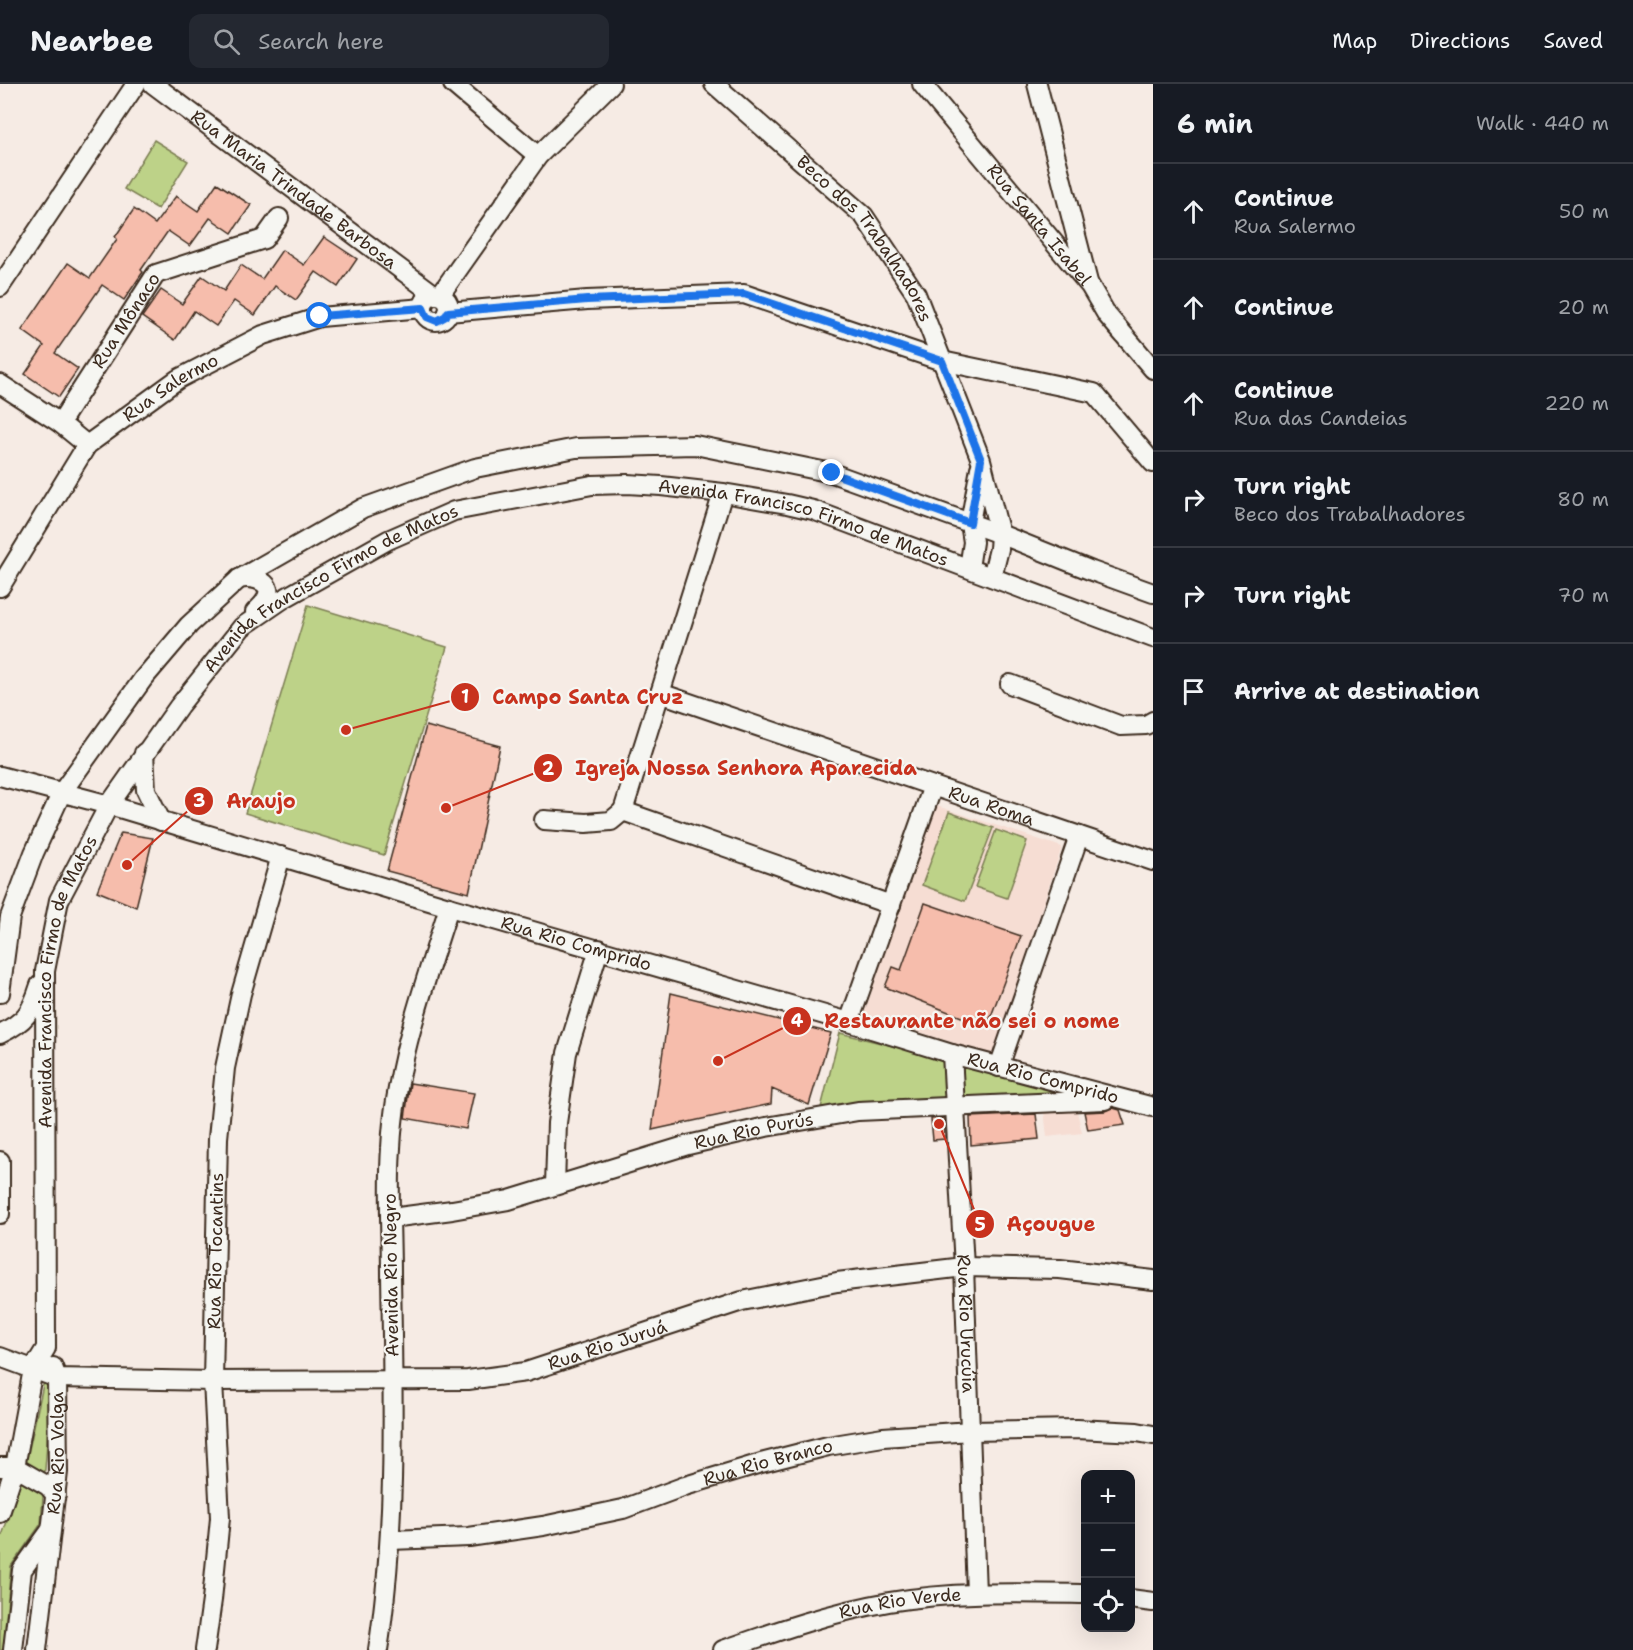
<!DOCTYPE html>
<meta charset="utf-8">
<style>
body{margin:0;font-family:"Shantell Sans",sans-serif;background:#242831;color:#f1f3f6}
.controls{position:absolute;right:18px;bottom:18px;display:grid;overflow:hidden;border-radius:12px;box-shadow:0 6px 24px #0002}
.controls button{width:54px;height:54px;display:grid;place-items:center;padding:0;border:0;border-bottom:2px solid #363941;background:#171b24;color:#f1f3f6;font:30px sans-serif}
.stop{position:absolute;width:18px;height:18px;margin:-14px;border:4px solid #1a73e8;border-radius:50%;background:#fff}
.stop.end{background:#1a73e8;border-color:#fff;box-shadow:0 2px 6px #0008}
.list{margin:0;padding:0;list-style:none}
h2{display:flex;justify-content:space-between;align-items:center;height:78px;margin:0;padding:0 24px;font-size:26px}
h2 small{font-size:20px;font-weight:400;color:#9ea1a6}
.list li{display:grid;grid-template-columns:39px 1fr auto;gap:18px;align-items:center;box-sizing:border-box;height:96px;padding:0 24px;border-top:2px solid #363941}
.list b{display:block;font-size:22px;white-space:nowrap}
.list p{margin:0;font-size:20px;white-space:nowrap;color:#9ea1a6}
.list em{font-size:20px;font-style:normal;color:#9ea1a6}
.icon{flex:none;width:33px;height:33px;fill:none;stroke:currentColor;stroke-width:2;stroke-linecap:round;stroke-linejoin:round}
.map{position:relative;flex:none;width:1153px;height:1566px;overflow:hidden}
header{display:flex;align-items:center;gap:36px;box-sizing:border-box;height:84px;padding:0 30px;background:#171b24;border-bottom:2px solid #363941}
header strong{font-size:28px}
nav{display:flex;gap:33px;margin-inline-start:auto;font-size:21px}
.search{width:420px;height:54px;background:#242831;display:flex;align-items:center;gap:15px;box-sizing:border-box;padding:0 21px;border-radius:12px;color:#9ea1a6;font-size:22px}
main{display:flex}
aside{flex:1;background:#171b24}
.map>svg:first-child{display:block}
.built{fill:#f6ddd3}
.green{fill:#bdd288;stroke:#7c7e53;stroke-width:1.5}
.building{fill:#f6bdac;stroke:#3b2a1e;stroke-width:1.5}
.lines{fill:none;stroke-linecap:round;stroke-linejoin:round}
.minor-casing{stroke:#3b2a1e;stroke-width:22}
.minor{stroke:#f6f6f2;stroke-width:18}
.route{stroke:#1a73e8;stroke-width:8}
.labels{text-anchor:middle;stroke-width:4.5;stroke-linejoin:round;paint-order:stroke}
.street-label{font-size:18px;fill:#3b2a1e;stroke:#f6f6f2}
.leader{fill:none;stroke:#c8321e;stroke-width:2}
.callout-dot{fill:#c8321e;stroke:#f6f6f2;stroke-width:2}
.mark-label{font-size:18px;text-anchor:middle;font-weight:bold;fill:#fff}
.callout-label{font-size:20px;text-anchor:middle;font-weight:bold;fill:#c8321e;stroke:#f6f6f2;stroke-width:4.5;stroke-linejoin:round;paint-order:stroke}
</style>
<header>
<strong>Nearbee</strong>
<div class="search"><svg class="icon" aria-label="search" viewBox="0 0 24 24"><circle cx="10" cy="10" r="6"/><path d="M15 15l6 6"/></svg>Search here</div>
<nav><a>Map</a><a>Directions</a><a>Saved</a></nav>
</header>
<main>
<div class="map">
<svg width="1153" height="1566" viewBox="0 0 1153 1566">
<rect width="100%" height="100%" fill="#f6ebe4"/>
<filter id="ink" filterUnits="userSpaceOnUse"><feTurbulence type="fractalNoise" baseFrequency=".0167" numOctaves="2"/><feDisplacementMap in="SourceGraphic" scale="12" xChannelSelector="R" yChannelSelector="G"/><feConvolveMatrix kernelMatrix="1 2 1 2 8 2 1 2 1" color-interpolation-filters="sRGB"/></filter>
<g filter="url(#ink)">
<path class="built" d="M934,721l128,42 -69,209 -129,-42z
M1076,1023l6,26 -35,4 -3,-27z"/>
<path class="green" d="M154,56l34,21 -30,48 -34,-20z
M308,521l139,42 -63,208 -139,-42z
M949,728l44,16 -28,73 -43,-16z
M996,746l31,11 -20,57 -32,-11z
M840,949l106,26 1,41 -84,3 -42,5z
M962,979l116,32 -114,3z
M45,1292l6,11 -10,137 -30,42 -8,84h-3v-109l23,-64z"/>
<path class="building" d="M217,99l34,22 -19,28 -22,-15 -20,28 -22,-15 -27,39 2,2 -19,28 -22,-15 -47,68 23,16 -19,28 -34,-23 19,-28 -22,-16 46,-67 22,15 27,-39 -2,-2 19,-28 21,15 21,-28 22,15z
M324,153l33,22 -19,28 -22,-15 -20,28 -21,-14 -20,29 -21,-14 -18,25 -22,-15 -19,29 -33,-23 19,-27 21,14 20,-28 22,15 17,-26 21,14 20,-29 22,15z
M426,642l74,20 -31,147 -82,-22z
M121,749l32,5 -17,69 -39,-16z
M925,819l96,33 -34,91 -102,-40 8,-20 8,3z
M671,909l160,40 -22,72 -37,-16 -1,15 -119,26z
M410,999l64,10 -8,36 -61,-11z
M1113,1024l7,2 5,15 -37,5 -4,-18 22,-1z
M1036,1030l3,25 -68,6 -1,-28z
M944,1034l1,21 -12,1 -2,-21z"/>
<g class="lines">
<g class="minor-casing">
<g id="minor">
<path id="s1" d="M153,0l282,211"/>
<path d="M453,0l85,72"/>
<path id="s2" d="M714,0l150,132 52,78 65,166 19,74 -1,15 -7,28"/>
<path id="s3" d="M922,0l168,202 17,29 46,54"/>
<path d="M1037,0l51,198"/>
<path d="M0,203l136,-203"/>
<path d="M440,211l98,-139 73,-72"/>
<circle cx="436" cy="224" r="13"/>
<path d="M448,228l139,-12 157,-6 198,67 152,32 59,70"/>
<path d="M0,300l60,39 27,22"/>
<path id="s4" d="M60,339l96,-149 108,-35 15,-21"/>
<path d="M969,484l4,-26 -3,-19 10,-55"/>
<path d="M239,495c15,-4 38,4 26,22 -2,4 -7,8 -10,11"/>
<path id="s5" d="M0,503l87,-142 91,-66 85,-44 57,-18 103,-9"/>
<path d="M1010,600l111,42 25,-1 7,-4"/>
<path id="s6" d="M660,609l493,168"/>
<path d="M144,669l2,37 15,31"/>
<path id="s7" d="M0,692l109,29 340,102 400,115 103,32 201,53"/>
<path d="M623,727l100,-318"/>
<path d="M623,727l268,94"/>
<path d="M544,736l42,3 25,-2 12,-10"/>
<path d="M0,909l10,-76 24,-64 28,-61 81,-113 46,-54 50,-46 124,-71 112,-40 101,-20 119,-3 137,28 168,61 92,37 61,22"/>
<path d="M849,938l84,-236"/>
<path d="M0,950c26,-13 31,-21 40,-49"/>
<path id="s8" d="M952,970l12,213 12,326"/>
<path d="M999,983l80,-231"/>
<path d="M0,1077v53"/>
<path d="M555,1101l2,-62 10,-70 32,-104"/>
<path id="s9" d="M391,1134l61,-8 57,-10 179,-55 78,-18 92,-16 247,-11"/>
<path id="s10" d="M0,1273l57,21 156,3 255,-1 58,-8 216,-71 95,-19 127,-15 96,2 93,11"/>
<path d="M0,1383h15l33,19 8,9"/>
<path id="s11" d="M0,1429l15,-46 18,-98 13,-21 -1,-377 14,-71 50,-95 70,-99 63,-79 41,-28 105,-59 66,-29 138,-26 35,-1 34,2 62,7 64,11 26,6 340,128"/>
<path id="s12" d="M390,1456l79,-3 74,-11 80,-17 62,-23 76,-23 67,-17 55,-9 88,-6 106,-2 60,3 16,3"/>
<path d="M1130,1515l23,3"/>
<path d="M13,1566l9,-80 28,-39"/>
<path id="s13" d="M37,1566l21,-178 -1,-94 -4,-11"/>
<path id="s14" d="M205,1566l7,-50 8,-82 -7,-137 5,-243 7,-70 16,-74 40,-138"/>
<path d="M378,1566c19,-123 15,-251 13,-375 0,-42 -3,-85 0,-127 4,-83 33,-162 58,-241"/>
<path id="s15" d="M723,1566c54,-19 109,-38 166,-48 65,-11 131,-9 197,-8"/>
</g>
</g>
<use href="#minor" class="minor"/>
</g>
</g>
<g class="lines" filter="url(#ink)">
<path class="route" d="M320,232l103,-8 4,9 10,4 9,-5 2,-4 139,-12 157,-6 198,67 39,99 -11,63 -138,-50"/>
</g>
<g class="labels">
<g class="street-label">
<text dy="6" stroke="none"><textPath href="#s1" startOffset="176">Rua Maria Trindade Barbosa</textPath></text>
<text dy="6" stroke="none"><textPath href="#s3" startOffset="183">Rua Santa Isabel</textPath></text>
<text dy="6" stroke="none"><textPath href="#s2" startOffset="218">Beco dos Trabalhadores</textPath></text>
<text dy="6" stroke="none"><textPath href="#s4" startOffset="122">Rua Mônaco</textPath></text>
<text dy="6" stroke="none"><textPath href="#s5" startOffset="268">Rua Salermo</textPath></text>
<text dy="6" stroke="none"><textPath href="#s11" startOffset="1551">Avenida Francisco Firmo de Matos</textPath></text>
<text dy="6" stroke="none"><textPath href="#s11" startOffset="1047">Avenida Francisco Firmo de Matos</textPath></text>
<text dy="6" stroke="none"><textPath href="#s6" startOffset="350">Rua Roma</textPath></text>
<text dy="6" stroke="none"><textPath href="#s7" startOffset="600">Rua Rio Comprido</textPath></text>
<text dy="6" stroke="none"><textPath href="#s11" startOffset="543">Avenida Francisco Firmo de Matos</textPath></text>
<text dy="6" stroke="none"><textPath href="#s7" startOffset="1086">Rua Rio Comprido</textPath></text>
<text dy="6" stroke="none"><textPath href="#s9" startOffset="374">Rua Rio Purús</textPath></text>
<text dy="6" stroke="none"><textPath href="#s14" startOffset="400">Rua Rio Tocantins</textPath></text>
<text transform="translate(391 1191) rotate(-91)" y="6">Avenida Rio Negro</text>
<text dy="6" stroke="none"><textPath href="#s8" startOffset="270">Rua Rio Urucúia</textPath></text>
<text dy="6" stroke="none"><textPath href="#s10" startOffset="616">Rua Rio Juruá</textPath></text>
<text dy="6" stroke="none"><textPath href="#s13" startOffset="198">Rua Rio Volga</textPath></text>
<text dy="6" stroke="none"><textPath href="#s12" startOffset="388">Rua Rio Branco</textPath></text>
<text dy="6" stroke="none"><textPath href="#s15" startOffset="184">Rua Rio Verde</textPath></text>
</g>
</g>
<path class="leader" d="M346 646L465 613M446 724L548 684M127 781L199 717M718 977L797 937M939 1040L980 1140"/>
<g class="callout-dot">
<circle cx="346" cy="646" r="6"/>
<circle cx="446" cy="724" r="6"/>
<circle cx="127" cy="781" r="6"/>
<circle cx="718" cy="977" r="6"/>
<circle cx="939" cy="1040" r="6"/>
<circle cx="465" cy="613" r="15"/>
<circle cx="548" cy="684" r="15"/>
<circle cx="199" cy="717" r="15"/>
<circle cx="797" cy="937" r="15"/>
<circle cx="980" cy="1140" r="15"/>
</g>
<g class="mark-label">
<text x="465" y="619">1</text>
<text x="548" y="691">2</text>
<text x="199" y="723">3</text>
<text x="797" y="943">4</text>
<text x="980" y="1147">5</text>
</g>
<g class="callout-label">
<text x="588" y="620">Campo Santa Cruz</text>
<text x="746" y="691">Igreja Nossa Senhora Aparecida</text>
<text x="261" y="724">Araujo</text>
<text x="972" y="944">Restaurante não sei o nome</text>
<text x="1051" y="1147">Açougue</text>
</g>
</svg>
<div class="controls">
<button>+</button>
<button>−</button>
<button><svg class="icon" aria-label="locate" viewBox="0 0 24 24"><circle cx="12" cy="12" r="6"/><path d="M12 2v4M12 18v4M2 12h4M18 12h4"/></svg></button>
</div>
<div class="stop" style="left:320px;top:232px"></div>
<div class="stop end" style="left:832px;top:389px"></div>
</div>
<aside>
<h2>6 min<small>Walk · 440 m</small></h2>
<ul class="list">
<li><svg class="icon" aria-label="ahead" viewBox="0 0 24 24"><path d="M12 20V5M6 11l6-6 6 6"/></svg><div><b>Continue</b><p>Rua Salermo</p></div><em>50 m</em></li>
<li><svg class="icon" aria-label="ahead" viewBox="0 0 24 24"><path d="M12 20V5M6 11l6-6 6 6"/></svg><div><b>Continue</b></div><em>20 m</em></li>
<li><svg class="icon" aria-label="ahead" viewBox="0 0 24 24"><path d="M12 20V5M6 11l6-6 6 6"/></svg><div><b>Continue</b><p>Rua das Candeias</p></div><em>220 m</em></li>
<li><svg class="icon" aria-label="right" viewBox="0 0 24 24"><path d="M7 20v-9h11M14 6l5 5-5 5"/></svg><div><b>Turn right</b><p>Beco dos Trabalhadores</p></div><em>80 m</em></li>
<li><svg class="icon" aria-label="right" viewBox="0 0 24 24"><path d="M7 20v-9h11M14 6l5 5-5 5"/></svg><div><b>Turn right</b></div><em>70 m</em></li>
<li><svg class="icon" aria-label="arrive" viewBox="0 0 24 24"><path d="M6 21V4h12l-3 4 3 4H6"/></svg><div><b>Arrive at destination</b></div></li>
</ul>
</aside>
</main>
